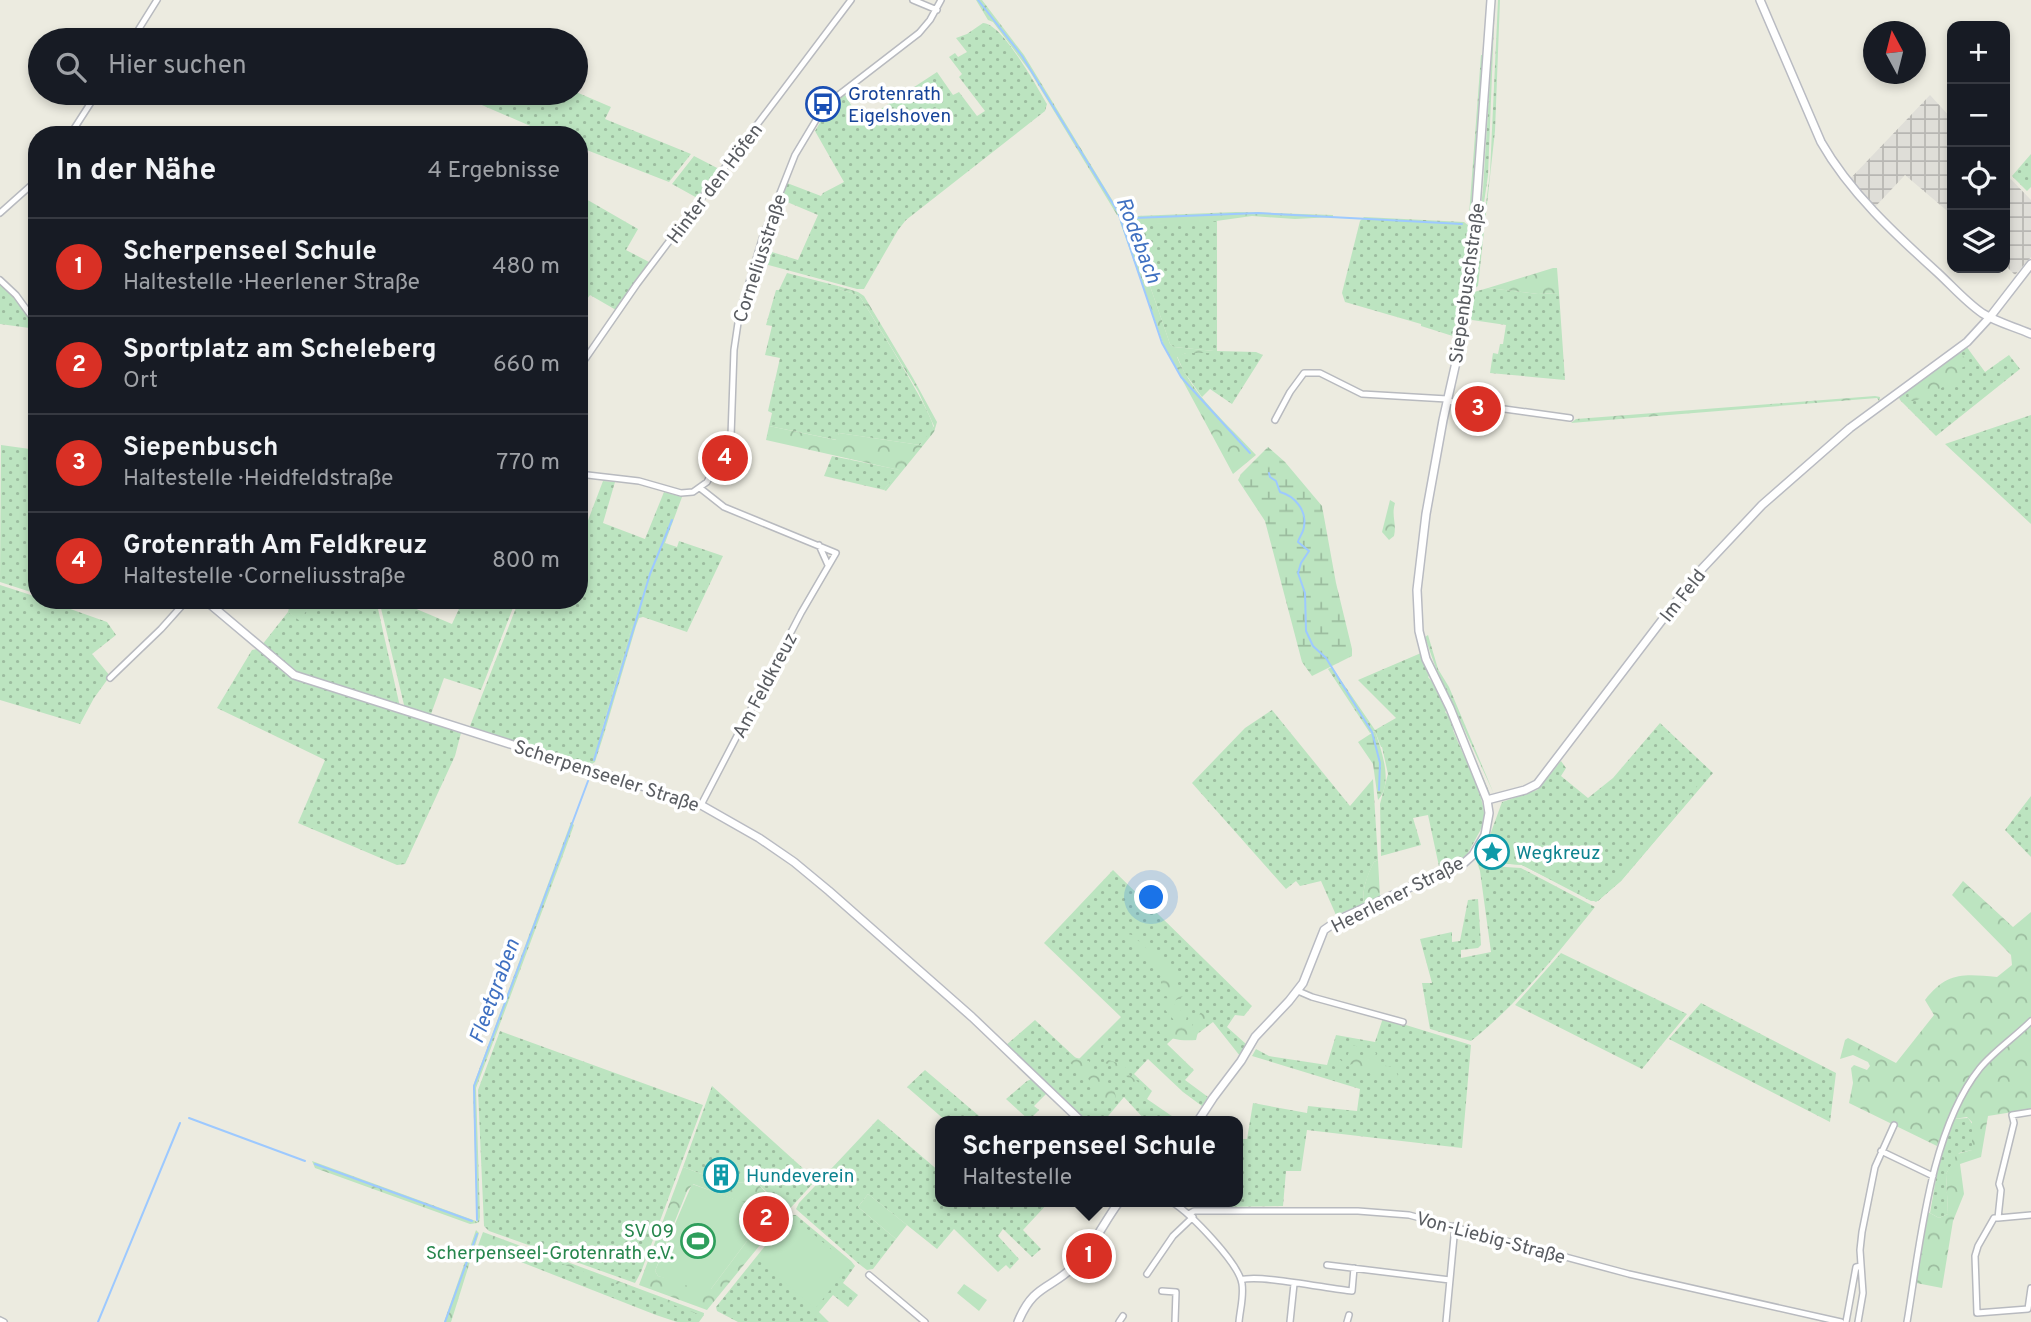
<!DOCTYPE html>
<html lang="de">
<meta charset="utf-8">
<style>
body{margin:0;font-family:Overpass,sans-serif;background:#242831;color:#f1f3f6}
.controls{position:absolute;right:21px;top:21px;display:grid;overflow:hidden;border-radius:14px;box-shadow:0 4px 10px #0003}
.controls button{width:63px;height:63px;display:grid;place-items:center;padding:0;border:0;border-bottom:2px solid #363941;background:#171b24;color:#f1f3f6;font:35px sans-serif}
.compass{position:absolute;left:1863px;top:21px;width:63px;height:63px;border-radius:50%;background:#171b24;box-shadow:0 4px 10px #0003;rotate:353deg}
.you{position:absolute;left:1152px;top:898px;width:24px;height:24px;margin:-18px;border:5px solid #fff;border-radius:50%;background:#1a73e8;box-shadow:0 0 0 10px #1a73e833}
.badge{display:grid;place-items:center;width:46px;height:46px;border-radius:50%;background:#d93025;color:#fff;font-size:23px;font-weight:700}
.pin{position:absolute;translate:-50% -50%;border:4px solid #fff;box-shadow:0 2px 7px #0006}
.popup{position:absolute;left:935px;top:1116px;width:308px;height:91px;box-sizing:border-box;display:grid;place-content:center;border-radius:14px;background:#171b24;filter:drop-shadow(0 2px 5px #0005);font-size:23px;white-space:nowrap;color:#9ea1a6}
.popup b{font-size:26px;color:#f1f3f6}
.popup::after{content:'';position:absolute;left:50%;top:100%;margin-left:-14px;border:14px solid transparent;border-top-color:#171b24}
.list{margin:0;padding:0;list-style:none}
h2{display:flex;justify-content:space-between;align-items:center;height:91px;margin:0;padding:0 28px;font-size:30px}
h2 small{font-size:23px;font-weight:400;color:#9ea1a6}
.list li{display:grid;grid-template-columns:46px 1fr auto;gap:21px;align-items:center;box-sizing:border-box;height:98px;padding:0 28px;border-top:2px solid #363941}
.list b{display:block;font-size:26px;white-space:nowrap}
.list p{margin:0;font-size:23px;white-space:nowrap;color:#9ea1a6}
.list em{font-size:23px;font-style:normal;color:#9ea1a6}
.icon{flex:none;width:38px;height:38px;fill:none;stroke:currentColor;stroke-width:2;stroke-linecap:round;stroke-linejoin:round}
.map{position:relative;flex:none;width:2031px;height:1322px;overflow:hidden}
.search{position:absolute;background:#171b24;box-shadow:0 4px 10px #0003;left:28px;top:28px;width:560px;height:77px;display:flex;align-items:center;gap:18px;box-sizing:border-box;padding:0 24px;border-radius:38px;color:#9ea1a6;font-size:26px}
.panel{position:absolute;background:#171b24;box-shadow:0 4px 10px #0003;left:28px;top:126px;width:560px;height:483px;border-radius:28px}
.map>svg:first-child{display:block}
.industrial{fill:url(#industrial-grid)}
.grass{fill:url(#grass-dots)}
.forest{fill:url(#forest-crowns)}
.wetland{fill:url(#wetland-marsh)}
.garden{fill:#bce4c0}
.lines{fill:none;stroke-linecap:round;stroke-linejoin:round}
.stream{stroke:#9dc9ff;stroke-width:2}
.street-casing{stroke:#b8babf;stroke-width:8}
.secondary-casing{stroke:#b9bbc2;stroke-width:10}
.street{stroke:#fff;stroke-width:5}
.secondary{stroke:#fff;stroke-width:7}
.labels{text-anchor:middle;stroke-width:7;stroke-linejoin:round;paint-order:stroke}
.transit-label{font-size:19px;fill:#164399;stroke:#fff;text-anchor:start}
.street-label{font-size:19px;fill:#595c61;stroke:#fff}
.culture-label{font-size:19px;fill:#0d838f;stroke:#fff;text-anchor:start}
.leisure-label{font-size:19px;fill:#27864d;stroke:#fff;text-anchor:end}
.water-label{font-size:21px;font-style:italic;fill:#4071c2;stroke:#fff}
</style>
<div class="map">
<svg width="2031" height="1322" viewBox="0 0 2031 1322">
<defs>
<pattern id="industrial-grid" width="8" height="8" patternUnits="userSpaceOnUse" patternTransform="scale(1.75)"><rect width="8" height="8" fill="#dfded8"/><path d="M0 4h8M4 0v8" fill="none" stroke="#b8b7b3"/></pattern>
<pattern id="grass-dots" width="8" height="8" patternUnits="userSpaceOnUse" patternTransform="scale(1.75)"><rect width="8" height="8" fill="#bce4c0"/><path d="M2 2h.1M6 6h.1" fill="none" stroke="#9cbc9f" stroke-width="1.8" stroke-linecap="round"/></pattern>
<pattern id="forest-crowns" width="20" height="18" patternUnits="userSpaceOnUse" patternTransform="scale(1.75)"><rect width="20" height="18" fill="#bce4c0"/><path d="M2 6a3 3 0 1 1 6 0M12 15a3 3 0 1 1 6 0" fill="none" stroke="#9cbc9f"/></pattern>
<pattern id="wetland-marsh" width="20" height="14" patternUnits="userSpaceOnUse" patternTransform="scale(1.75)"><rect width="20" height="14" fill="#bce4c0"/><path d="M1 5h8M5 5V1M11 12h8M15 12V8" fill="none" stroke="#9cbc9f"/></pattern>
</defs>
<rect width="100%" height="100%" fill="#ecebe0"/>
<path class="industrial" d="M1930,95l22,24v96l-47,-40 -31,33 -24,-29z
M2005,173l26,27v57l-16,18 -10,-10z"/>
<path class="grass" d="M1495,0l-7,175 -16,112 11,-98z
M1498,0h2l-5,131 -17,155 -3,2 15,-115z
M983,23c19,0 54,64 64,81l-2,7 -139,109 -8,10 -34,59h-7l-96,-26 -2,-2 3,-12 36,11 20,-45 -38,-16 7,-16 34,13 2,-3 21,-11 -29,-51 10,-17 19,-21 17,29 76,-50 16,23 6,-3 18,24 8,-5 -26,-34 3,-3 -13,-17 6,-4 3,4 9,-5 -11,-14 11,-4z
M576,92l35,15 -6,12 86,35 -22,28 -90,-35v-12h-28l-90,-39 2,-3z
M2031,154v33l-4,4 -15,-15z
M694,156l27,14 -22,29 -27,-15z
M579,195l59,34 -12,21 25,13 -35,47 -26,-15 -11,15z
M1364,217l100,5 5,4 2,7 -12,105 -38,-12v-2l-76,-22 -3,-9 18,-72z
M1217,220v131l39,1 7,3 -31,49 -22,-15 -8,8 -18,-25 -7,-16 9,-3h28v-2l-40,-4 -4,-3 -41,-119z
M787,273l51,13 1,3 18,6 4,3c9,15 75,120 72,129 -1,6 -9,13 -13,18l-81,-12 -2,7 -68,-14 3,-13 -4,-2 12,-53 -15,-3 7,-29 -6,-1 10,-35h3z
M0,282l19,19 18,28 -37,-5z
M1488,288l50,6 21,-1 6,87 -75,-7 3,-20 5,1 2,-10h3l3,-19 -34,-5 -3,3 5,-31z
M1966,346l19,26 24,-17 11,14 -84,67 -36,-36 -2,-5z
M2031,415v109l-86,-80z
M1,445l36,5v144l-37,-12z
M832,456l68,14 -16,20 -60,-14z
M603,481l12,1 -12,41 42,16 19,-47 18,5 -17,46 12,4 2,-6 44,15 -36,76 -44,-15 -4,1 -3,8h-4l-31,107 3,1 -9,28 -7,4 -117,-36 -1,-4 49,-126h60v-56z
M0,585l37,12v3h8l62,22 9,13 -24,19 18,22 -16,22 -14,26 -80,-24z
M313,600h63l24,107 -95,-30 -15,-8 -28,-24 26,-33 12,8z
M379,600h16l57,24 11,-24h53l-35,90 -37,-12 -14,39 -25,-8z
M1428,635l10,34 11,18 45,107 -46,-100 42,100 -3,-2 -56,-125 -3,-13 11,23 -12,-34 -2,-6z
M257,649l37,30 167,54 -6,23 -50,108 -8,1 -99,-42 27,-63 -108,-52 35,-58z
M1421,653l9,22 -2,2 12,14 7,19 -2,2 4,4 6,12 -2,2c12,31 36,71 31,98l-3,1 -13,24v3l-28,15 -12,-56 -15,3 8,27 -40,11 -1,-52 8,-30 -6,-27h-1l-6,-16 -5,2 -42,-64 4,-2 43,63 21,-12 -38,-38z
M1272,710l78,96 23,-27 5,81 -4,2c-6,12 -13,29 -10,42l-28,11 -15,-34 -21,5 -4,-5 -10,8 -94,-106 53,-55z
M1660,723l53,50 -92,108 -23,20h-7l-69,-36 -36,-3 3,-8 -3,-4 -9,7 9,-11 16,-44 35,-12 24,-29 5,7 -5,8 27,22 25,-20z
M2031,796v61l-26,-27z
M571,822l3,3 -12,33 -86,230 4,129 -1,5 -2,1 -4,-137z
M1477,862l13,4 31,2 74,39c-38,47 -76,96 -124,134l-41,-12 -8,-46h10l-12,-44 32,-7v10l8,-1 8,-41 10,-1 3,46 -3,3 -17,2v8l30,-6 -11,-81z
M1113,870l139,136 -8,10 -9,-1 -8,12 19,17 -6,12 -27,-34 -21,16 -10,-8 -15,14 27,26 -9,10 23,17 -6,9 -19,-14 -35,-33 -14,15 18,17 -5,8 32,22h-33l-22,-24 -20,24h-19l-80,-75 30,-26 43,40 43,-43 -77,-74z
M1561,953l126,61 -45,55 -127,-64z
M1701,1003l135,70 -6,49 -161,-83z
M1383,1018l88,27 -9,103 -155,-18 -6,41h-15l-3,35 -68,1v-5h23v-63h9l6,-36 54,10 1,-7 49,5 3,-22 -108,-33 4,-7 13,7 58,9 9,-30 39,7z
M500,1031l203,74 -62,167 -6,11 -146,-52 -5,-5 -6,-136z
M925,1070l60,51h-39l-39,-34z
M1032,1079l15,14 -13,13 5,4 -10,10 -23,-21 21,-18z
M712,1086l104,94 -31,34 -6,-4 3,-4 -25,-23 -34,-1 -40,-15z
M1968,1118l5,7 -1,25 -13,3 -13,21 2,40 -9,4 -9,-5 10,-57 13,-37z
M878,1119l62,53v30h109l-26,28 18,19 -9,8 -29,-28 -5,7 21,23 -9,10 -4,-4 -8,7 -44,-43 -17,20 -69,-55 -10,13 38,32 -23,30 -6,1 -8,-6 -63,-55 3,-6z
M790,1215h6l55,46 4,5 -12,17 15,12 -10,12 -15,-12 -14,17 10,10h-91l-21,-11 -1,-4z
M526,1248l178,67 -5,7h-22l-21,-7 -135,-53z"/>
<path class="forest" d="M976,0h6l42,55 98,161 -5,-1 -88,-145 -36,-48 -5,-2z
M1481,55h5l-14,164 -3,-4z
M1236,212l97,3v2l-38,2 -43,-3 -43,6 -80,3 41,119 4,3 40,4v2h-28l-9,4c16,39 51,67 79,98l-23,19 -69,-128 -44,-124 3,-4 13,-2z
M1553,268h4l2,25 -21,1 -50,-6z
M838,286l20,6 6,4 49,82 24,44 -3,10 -48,59 -2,-1 15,-20 -133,-30 3,-14 67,14 3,-7 81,12 14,-19 -16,-35 -57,-93 -4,-3 -18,-6z
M1956,353l5,1 7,7v4l-9,4 2,9 -46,23h-6l-1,-15z
M1875,396l5,1 -1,4 -2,-3 -306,25 5,-4z
M1390,500l5,3c-4,13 2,20 -1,33l-5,4 -7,-8z
M632,625l4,1 -32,108 -3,-1z
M1699,784h4l-82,97 -25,21 -74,-37 -36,-3 3,-8 -3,-4 -9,6 11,-15 10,12 -4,1 -1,6 9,-2 4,4 14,-2 70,36 8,1 47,-49z
M1378,860l2,37 -16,7c-3,-13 4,-31 10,-42z
M1963,881l50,46 18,-15v108c-41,38 -74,73 -94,126l-88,-43 4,-20 -2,-15 3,-3 13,5 3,-4 -2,-4 -15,-7 -13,4 5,-19 3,-2 48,25 38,-48 -9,-15c22,-28 38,-26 72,-23l15,-12 -1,-10 -59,-60z
M1128,934l4,1 44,40 -5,13 11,4 2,4 -10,5v3l13,12 -2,9 7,1 9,-14 9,2v8l-10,2 -4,16c-13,1 -27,0 -37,-8l2,-4 13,3 2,-2 -3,-10 -13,-15 3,-6 8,1 1,-2 -11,-13v-13l-36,-32z
M2031,1023v86l-43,7 -7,41 -21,7 4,30 -11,27 -11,67 -26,-5 12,-71 11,6 9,-4 -2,-40 11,-20 15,-4v-28l-5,-5 -14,2c19,-46 42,-64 78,-96z
M1105,1039l3,1 -3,10 1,9 11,4 11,-3 2,3 -5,4c3,8 10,14 19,18l1,6h-5l-20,-22 -15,-6 -3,-12z
M1356,1045l2,5 -5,4 2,4 12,-3 3,-4h4l2,2 -3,11 21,3 4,9 -9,4 -2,-6 -10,-3h-14l-11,-7 -11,5 -10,-4 1,-6 6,-1 7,6 4,-1 -2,-6 4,-11z
M1061,1050l8,6 20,5 2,10c11,5 25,15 25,28l-7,5 -13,-18 -38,-34z
M312,1161l164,60 1,2 -7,1 -155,-56z
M683,1167l40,15 34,1 20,21 6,2 -4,4 -9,-8 -7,8 -70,-26 -6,7 -32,80 3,5 53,13 36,-48h8l5,4 -53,65 -68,-25z
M476,1230l3,3 -27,86 -1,3h-7z
M483,1232l43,16 -5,14 -45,-11z
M538,1251l166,62v1l-1,2 -146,-54 -18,-7z"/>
<path class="wetland" d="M1268,447l17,15 37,44 14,77 16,66v7l-40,20 -10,-14 -37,-141 -27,-41 3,-6z
M1375,731c6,19 19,52 3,69l-5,-36 -15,-22z"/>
<path class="garden" d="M291,600h22l-13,21 -12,-9z
M692,1184l71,25 7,-7 15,12 -25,31 -5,-4h-8l-36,48 -5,3 -48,-16 -3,-5z
M868,1194l39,31 -11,14 -38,-32z
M794,1218l56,47 -35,44 -56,-49z
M964,1284l23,16 -8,11 -22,-18z"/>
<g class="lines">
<path class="stream" d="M978,0l44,56 96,156 44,131 19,34 69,76
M1134,218l124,-5 204,11
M1269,473l1,4 6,4 4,11c15,4 27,19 24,34 0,6 -5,11 -6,16l11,9 -8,12 -3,10 7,20 1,38 7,15 13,12 46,74 8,31 -1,27
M594,760l56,-186 22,-54
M189,1118l116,43
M315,1164l157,57
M477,1220l-3,-134 114,-305
M98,1322l82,-199
M445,1322l32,-88"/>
<g class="street-casing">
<path id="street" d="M913,0l24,10
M132,40l25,-40
M70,135l27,-42
M0,213l37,-33
M0,280l16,15 21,29
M579,368l58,-84 214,-284
M1447,401l123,17
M1275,420l15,-28 14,-19h16l42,21 85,5
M579,474l60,7 42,12 12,-1 14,-10 24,-46 3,-86 5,-34 24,-80 32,-81 21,-35 20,-23 83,-64 11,-13 11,-20
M700,488l24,19 112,46 -35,60 -100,192
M819,545l9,20
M110,678l51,-49 26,-29
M1298,991l14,6 91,25
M2031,1112l-19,3 2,8 -15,61 2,6 -3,28h-4l-16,28 -3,10 2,57 51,-4 3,-21
M1881,1151l52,25
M1172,1202c18,11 67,61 70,82 2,12 -2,26 -3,38
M1189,1214l5,-3h164l51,4 220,59 212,48
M1998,1218l33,-3
M1327,1265l123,15
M1147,1274l26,-38 20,-19
M869,1275l56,47
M1241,1280c18,-6 88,9 111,11l2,-23
M1162,1291l14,1 -1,30
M0,1320l4,2
M1119,1322l4,-6
M1290,1322l4,-38
M1347,1322l2,-7
M1446,1322l9,-96
M1846,1322l10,-55 5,-1
M1858,1322l5,-29 -3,-43 2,-18 13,-65 19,-42
M1907,1322c13,-77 23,-192 73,-254 14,-17 35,-31 51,-47"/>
</g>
<g class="secondary-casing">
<path id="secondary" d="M1760,0l61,142c29,51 74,92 117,131 14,13 28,29 44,40 14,9 33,14 49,21
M205,600l89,75 407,130 58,33 35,24 35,29 143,126 109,104
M1487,800l38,-10 12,-6 161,-211 64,-68 88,-77 117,-86 23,-25 41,-53
M1198,1121l15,-23 28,-37 14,-24 34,-36 14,-18 21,-53 16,-11 124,-56 9,-8 12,-20 4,-22 -2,-13 -37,-92 -24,-49 -7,-28 -2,-41 9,-76 17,-94 18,-80 12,-91 18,-249
M1018,1322c16,-39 33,-32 57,-57 18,-18 29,-43 44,-63"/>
</g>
<use href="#street" class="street"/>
<use href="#secondary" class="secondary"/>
</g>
<defs>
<g id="bus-ring" transform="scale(1.75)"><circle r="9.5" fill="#fff" stroke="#1a4fb4" stroke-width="1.5"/><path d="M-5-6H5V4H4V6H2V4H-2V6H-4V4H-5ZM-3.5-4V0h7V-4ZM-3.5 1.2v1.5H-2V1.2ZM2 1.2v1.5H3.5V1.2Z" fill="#1a4fb4"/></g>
<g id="sight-ring" transform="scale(1.75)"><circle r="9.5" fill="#fff" stroke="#0f9aa8" stroke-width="1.5"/><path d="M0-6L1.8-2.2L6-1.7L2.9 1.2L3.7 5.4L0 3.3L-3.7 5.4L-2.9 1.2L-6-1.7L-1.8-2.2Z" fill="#0f9aa8"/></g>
<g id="building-ring" transform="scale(1.75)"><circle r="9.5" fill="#fff" stroke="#0f9aa8" stroke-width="1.5"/><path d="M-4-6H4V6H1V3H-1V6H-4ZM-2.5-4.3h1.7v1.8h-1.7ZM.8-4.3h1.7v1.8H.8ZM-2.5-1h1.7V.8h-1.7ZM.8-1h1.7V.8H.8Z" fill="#0f9aa8"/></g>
<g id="stadium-ring" transform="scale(1.75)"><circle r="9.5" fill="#fff" stroke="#2e9e5b" stroke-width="1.5"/><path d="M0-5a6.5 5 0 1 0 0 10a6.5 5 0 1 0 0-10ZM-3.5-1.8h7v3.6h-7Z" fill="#2e9e5b"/></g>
</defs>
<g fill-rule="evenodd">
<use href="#bus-ring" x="823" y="104"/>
<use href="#sight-ring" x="1492" y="852"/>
<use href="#building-ring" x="721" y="1175"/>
<use href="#stadium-ring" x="698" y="1241"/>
</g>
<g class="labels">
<g class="transit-label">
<text x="848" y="100">Grotenrath<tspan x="848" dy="22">Eigelshoven</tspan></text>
</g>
<g class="street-label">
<text transform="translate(714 183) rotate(-53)" y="7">Hinter den Höfen</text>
<text transform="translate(759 258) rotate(-72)" y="7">Corneliusstraße</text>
<text transform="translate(1466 283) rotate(-82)" y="7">Siepenbuschstraße</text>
<text transform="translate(1682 595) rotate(-52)" y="7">Im Feld</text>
<text transform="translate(764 685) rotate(-62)" y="7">Am Feldkreuz</text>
<text transform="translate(607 775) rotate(18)" y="7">Scherpenseeler Straße</text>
<text transform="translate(1397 894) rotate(-27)" y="7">Heerlener Straße</text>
<text transform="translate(1491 1237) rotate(15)" y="7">Von-Liebig-Straße</text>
</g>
<g class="culture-label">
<text x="1516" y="859">Wegkreuz</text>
<text x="746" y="1182">Hundeverein</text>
</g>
<g class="leisure-label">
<text x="674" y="1237">SV 09<tspan x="674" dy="22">Scherpenseel-Grotenrath e.V.</tspan></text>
</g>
<g class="water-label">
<text transform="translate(1139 240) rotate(69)" y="7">Rodebach</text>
<text transform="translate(494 991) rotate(-70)" y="7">Fleetgraben</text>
</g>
</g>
</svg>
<div class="controls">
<button>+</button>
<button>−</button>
<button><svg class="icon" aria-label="locate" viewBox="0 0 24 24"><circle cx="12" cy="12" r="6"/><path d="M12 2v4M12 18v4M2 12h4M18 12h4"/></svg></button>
<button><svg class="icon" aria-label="layers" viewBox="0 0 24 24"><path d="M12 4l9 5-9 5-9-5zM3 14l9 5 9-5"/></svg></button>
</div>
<svg class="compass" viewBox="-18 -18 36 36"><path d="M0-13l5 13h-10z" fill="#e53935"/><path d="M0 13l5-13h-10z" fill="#9ea1a6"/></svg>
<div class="you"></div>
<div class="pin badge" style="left:1089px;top:1256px">1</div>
<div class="popup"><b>Scherpenseel Schule</b>Haltestelle</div>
<div class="pin badge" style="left:766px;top:1219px">2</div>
<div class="pin badge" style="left:1478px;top:409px">3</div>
<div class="pin badge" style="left:725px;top:458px">4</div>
<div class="search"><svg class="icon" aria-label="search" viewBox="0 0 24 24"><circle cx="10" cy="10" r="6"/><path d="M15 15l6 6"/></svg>Hier suchen</div>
<section class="panel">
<h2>In der Nähe<small>4 Ergebnisse</small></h2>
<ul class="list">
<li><span class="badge">1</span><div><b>Scherpenseel Schule</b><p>Haltestelle · Heerlener Straße</p></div><em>480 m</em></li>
<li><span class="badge">2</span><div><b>Sportplatz am Scheleberg</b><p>Ort</p></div><em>660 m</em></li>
<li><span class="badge">3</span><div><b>Siepenbusch</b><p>Haltestelle · Heidfeldstraße</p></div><em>770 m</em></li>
<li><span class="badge">4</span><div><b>Grotenrath Am Feldkreuz</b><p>Haltestelle · Corneliusstraße</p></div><em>800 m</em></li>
</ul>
</section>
</div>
